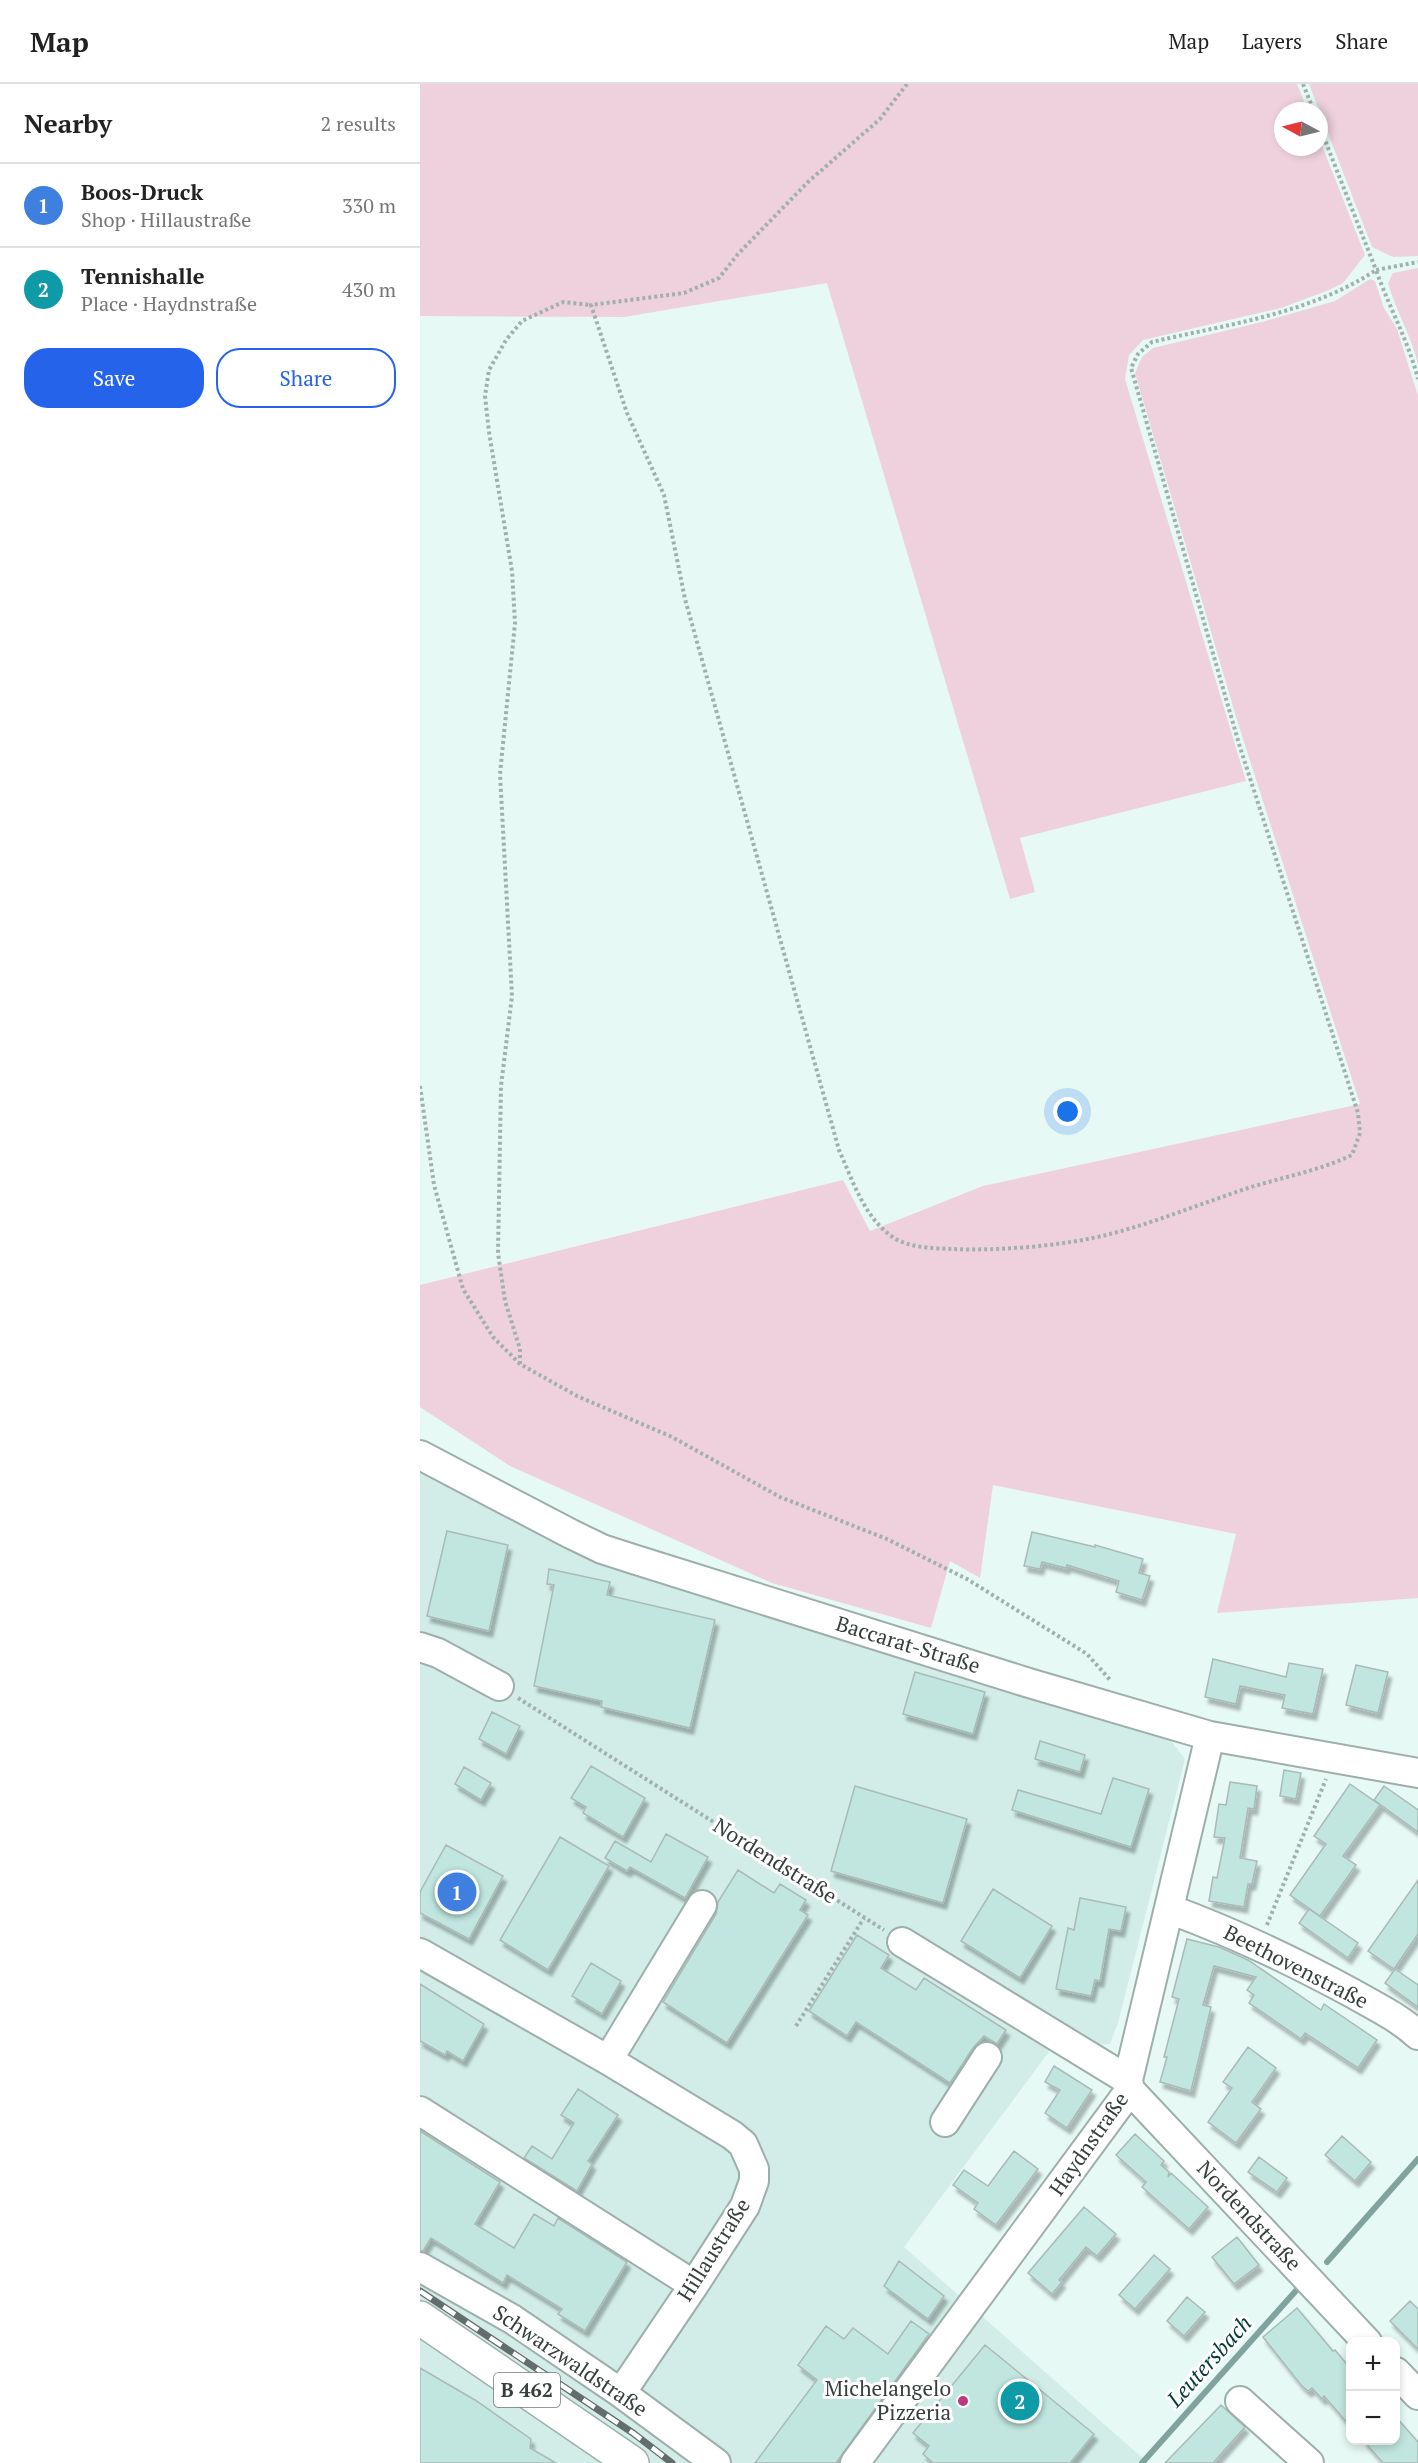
<!DOCTYPE html>
<meta charset="utf-8">
<style>
body{margin:0;font-family:"PT Serif",serif;background:#f6f6f6;color:#222}
.controls{position:absolute;right:18px;bottom:18px;display:grid;overflow:hidden;border-radius:12px;box-shadow:0 3px 9px #0003}
.controls button{width:54px;height:54px;display:grid;place-items:center;padding:0;border:0;border-bottom:2px solid #e0e0e0;background:#fff;color:#222;font:30px sans-serif}
.compass{position:absolute;left:854px;top:18px;width:54px;height:54px;border-radius:50%;background:#fff;box-shadow:0 3px 9px #0003;rotate:277deg}
.you{position:absolute;left:648px;top:1028px;width:21px;height:21px;margin:-15px;border:4px solid #fff;border-radius:50%;background:#1a73e8;box-shadow:0 0 0 9px #1a73e833}
.badge{display:grid;place-items:center;width:39px;height:39px;border-radius:50%;background:#2563eb;color:#fff;font-size:20px;font-weight:700}
.pin{position:absolute;translate:-50% -50%;border:3px solid #fff;box-shadow:0 2px 6px #0006}
.list{margin:0;padding:0;list-style:none}
h2{display:flex;justify-content:space-between;align-items:center;height:78px;margin:0;padding:0 24px;font-size:26px}
h2 small{font-size:20px;font-weight:400;color:#767676}
.list li{display:grid;grid-template-columns:39px 1fr auto;gap:18px;align-items:center;box-sizing:border-box;height:84px;padding:0 24px;border-top:2px solid #e0e0e0}
.list b{display:block;font-size:22px;white-space:nowrap}
.list p{margin:0;font-size:20px;white-space:nowrap;color:#767676}
.list em{font-size:20px;font-style:normal;color:#767676}
.actions{display:flex;gap:12px;padding:18px 24px}
.actions a{flex:1;padding:14px 0;border:2px solid #2563eb;border-radius:24px;text-align:center;font-size:21px;color:#2563eb}
.actions .main{background:#2563eb;color:#fff}
.map{position:relative;flex:none;width:998px;height:2379px;overflow:hidden}
header{display:flex;align-items:center;gap:36px;box-sizing:border-box;height:84px;padding:0 30px;background:#fff;border-bottom:2px solid #e0e0e0}
header strong{font-size:28px}
nav{display:flex;gap:33px;margin-inline-start:auto;font-size:21px}
main{display:flex}
aside{flex:1;background:#fff}
.map>svg:first-child{display:block}
.built{fill:#d2ede7}
.green{fill:#eed1dd}
.lines{fill:none;stroke-linecap:round;stroke-linejoin:round}
.stream{stroke:#80a49d;stroke-width:6}
.building{fill:#c0e6df;stroke:#a9bab7;stroke-width:1.5;filter:url(#shadow)}
.minor-casing{stroke:#9dafab;stroke-width:32}
.major-casing{stroke:#9dafab;stroke-width:36}
.path{stroke:#a1b0ac;stroke-width:4;stroke-dasharray:3 3;stroke-linecap:butt}
.minor{stroke:#fff;stroke-width:28}
.major{stroke:#fff;stroke-width:33}
.rail-casing{stroke:#636e6c;stroke-width:7}
.rail{stroke:#fff;stroke-width:4.5;stroke-dasharray:14;stroke-linecap:butt}
.poi-dot{fill:#bb3980;stroke:#fff;stroke-width:2}
.labels{text-anchor:middle;stroke-width:6;stroke-linejoin:round;paint-order:stroke}
.shield{fill:#fff;stroke:#737977;stroke-width:1.5}
.shield-label{font-size:20px;font-weight:bold;fill:#373f3d}
.street-label{font-size:21px;fill:#373f3d;stroke:#fff}
.poi-label{font-size:21px;fill:#373f3d;stroke:#fff;text-anchor:end}
.water-label{font-size:22px;font-style:italic;fill:#033d37;stroke:#fff}
</style>
<header>
<strong>Map</strong>
<nav><a>Map</a><a>Layers</a><a>Share</a></nav>
</header>
<main>
<aside>
<h2>Nearby<small>2 results</small></h2>
<ul class="list">
<li><span class="badge" style="background:#3f7fe0">1</span><div><b>Boos-Druck</b><p>Shop · Hillaustraße</p></div><em>330 m</em></li>
<li><span class="badge" style="background:#0f9aa8">2</span><div><b>Tennishalle</b><p>Place · Haydnstraße</p></div><em>430 m</em></li>
</ul>
<div class="actions"><a class="main">Save</a><a>Share</a></div>
</aside>
<div class="map">
<svg width="998" height="2379" viewBox="0 0 998 2379">
<defs>
<filter id="shadow"><feDropShadow dx="3.5" dy="6" stdDeviation="1.5" flood-color="#0004"/></filter>
</defs>
<rect width="100%" height="100%" fill="#e6f9f5"/>
<path class="built" d="M0,1389l57,25 157,78 162,50 369,107 20,26 -67,264 -8,21 -59,5 -147,198 244,216h-728z"/>
<path class="green" d="M0,0h877l11,27h-25v36h36v-9l46,117 -22,28 -14,7 -48,18 -138,32 -14,15 -4,24 121,402 -226,57 15,54 -25,7 -183,-616 -203,34 -204,-1z
M889,0h109v172l-25,1 -21,-10z
M998,184v96c-7,-29 -22,-53 -30,-81l5,-10z
M950,195l5,2 9,27 13,21 21,67v1202l-201,15 19,-79 -243,-49 -13,93 -30,-17 -19,67 -159,-45 -262,-117 -90,-59v-122l423,-105 27,51 113,-45 377,-82 -123,-384 -102,-347 7,-16 11,-9 109,-26 73,-21z"/>
<g class="lines">
<path class="stream" d="M907,2178l91,-103
M722,2379l160,-179"/>
</g>
<path class="building" d="M27,1447l61,14 -19,86 -62,-15z
M612,1448l63,15v-2l48,14 -4,14 11,3 -8,24 -26,-8 3,-11 -52,-16 -1,3 -24,-6 -2,7 -16,-3z
M129,1485l61,13 -3,13 108,25 -25,108 -89,-21 1,-6 -68,-15 20,-101 -7,-1z
M793,1575l73,18 3,-14 34,6 -10,45 -31,-6 3,-13 -45,-9 -4,18 -31,-7z
M936,1581l32,7 -10,41 -32,-8z
M495,1588l70,20 -12,42 -70,-20z
M72,1628l28,14 -14,28 -27,-15z
M620,1657l45,14 -5,17 -45,-13z
M171,1682l54,32 -22,39 -40,-24 3,-6 -15,-9z
M44,1683l27,16 -10,17 -26,-16z
M864,1686l17,3 -5,26 -16,-3z
M693,1694l36,11 -18,58 -119,-37 6,-20 83,24z
M810,1698l27,4 -3,23 -6,-1 -8,50 17,3 -5,23h-4l-4,23 -35,-6 4,-24 4,1 8,-40 -11,-1 5,-33 7,1z
M930,1700l30,21 -37,51 13,9 -36,51 -30,-21 36,-51 -12,-8z
M435,1702l112,33 -24,84 -112,-32z
M964,1702l34,24v22l-44,-32z
M246,1750l42,23 -23,41 -55,-31 -3,4 -22,-13 10,-17 36,21z
M140,1753l49,29 -61,104 -48,-30z
M26,1761l57,31 -34,63 -49,-26v-21z
M318,1786l36,23 6,-9 26,16 -6,10 8,5 -81,128 -64,-41 53,-88 2,-12z
M998,1796v54l-24,35 -26,-18z
M573,1805l59,37 -32,52 -59,-37z
M660,1814l46,9 -5,24 -12,-2 -9,52 -5,-1 -4,16 -35,-7 12,-61 6,2z
M889,1825l49,34 -10,15 -49,-35z
M437,1851l32,20 -8,13 35,22 8,-12 82,52 -9,14 -13,-8 -11,12 -23,35 -94,-61 -9,14 -38,-25z
M767,1855l32,8 29,13 73,50 3,-6 53,36 -19,28 -53,-35 -4,6 -52,-36 5,-8 -7,-5 9,-13 -42,-11 -11,39 8,2 -20,84 -31,-9 7,-25h-3l15,-58 -7,-2z
M171,1879l30,18 -19,33 -30,-18z
M975,1885l23,16v22l-33,-24z
M0,1900l64,40 -21,37 -16,-10 -2,4 -25,-14z
M828,1963l28,21 -24,34 9,7 -25,34 -28,-21 24,-34 -9,-6z
M634,1982l38,24 -25,38 -22,-15 15,-23 -15,-8z
M158,2005l40,26 -30,46 4,3 -15,27 -53,-33 8,-12 20,13 22,-36 -13,-8z
M0,2047l80,51 -25,42 39,24 20,-34 20,12 4,-8 69,44 -42,69 -27,-17 4,-5 -55,-34 -4,8 -72,-45 -8,13h-3z
M715,2050l29,27 -3,4 8,7 -1,5 3,-4 37,34 -19,22 -47,-42 4,-5 -30,-27z
M922,2052l29,26 -16,19 -30,-26z
M594,2067l24,18 -42,56 -22,-16 4,-6 -25,-18 11,-15 24,16z
M839,2073l28,21 -10,14 -29,-20z
M664,2123l32,27 -19,22 -11,-9 -27,33 3,2 -10,12 -24,-21z
M817,2153l22,28 -25,19 -22,-27z
M734,2171l16,14 -35,40 -16,-14z
M479,2177l45,35 -16,23 -44,-33z
M767,2213l18,15 -21,24 -17,-15z
M990,2217l8,8v40l-28,-28z
M877,2224l36,43 2,-1 15,18v58l-26,-30 -2,3 -10,-11 -4,3 -7,-6 -38,-48z
M491,2237l18,13 -93,129h-81l62,-83 -19,-15 28,-39 18,13 9,-11 35,26z
M565,2261l109,89 -24,29h-137l-10,-9 6,-8 -16,-13z
M0,2284l55,32 56,39 -1,9 26,15h-136z
M801,2321l24,22 -32,36h-48z
M975,2332l23,26v21h-35l-20,-23h32z"/>
<g class="lines">
<g class="minor-casing">
<path id="minor" d="M0,1371l151,79 31,15 31,10 396,124 181,53 208,37
M0,1563l18,6 61,33
M749,1825c63,23 124,52 183,84 23,13 46,24 66,42
M482,1858l226,138
M0,1869l188,107 124,75 11,9 11,25v12l-9,25 -51,79 -73,108
M188,1976l94,-155
M710,2006l237,252
M0,2027l274,174
M525,2038l42,-65
M0,2183l92,52 109,74 95,70
M976,2288l22,23
M820,2317l69,62
M435,2379l275,-373 -2,-10 82,-344"/>
</g>
<g class="major-casing">
<path id="major" d="M0,2234l212,145"/>
</g>
<path class="path" d="M487,0l-27,35 -72,63 -70,72 -19,24 -35,15 -93,12 36,108 37,82 21,104 154,551c14,31 25,68 55,88 16,10 39,10 57,11 48,2 113,-3 159,-15 47,-12 92,-31 138,-46 35,-11 70,-17 104,-33l8,-22 -2,-20 -119,-369 -108,-376 7,-14 14,-12c76,-18 158,-28 224,-72 13,37 32,70 42,109
M883,0l11,27
M899,41l57,145 42,-8
M0,1002l14,99 29,104 30,48 27,27 57,32 95,41 108,60 107,42 80,40 120,75 24,27
M100,1280v-15l-15,-48 -7,-48 3,-167 11,-90 -12,-222 15,-151 -3,-52 -23,-139 -4,-36 4,-26 17,-30 16,-19 41,-19 28,3
M98,1614l366,232
M847,1841l59,-146
M376,1942l68,-108"/>
<use href="#minor" class="minor"/>
<use href="#major" class="major"/>
<g class="rail-casing">
<path id="rail" d="M0,2207l213,142 39,30"/>
</g>
<use href="#rail" class="rail"/>
</g>
<circle class="poi-dot" cx="543" cy="2317" r="6"/>
<g class="labels">
<rect class="shield" x="74" y="2289" width="66" height="34" rx="4.5"/>
<g class="shield-label">
<text x="107" y="2313">B 462</text>
</g>
<g class="street-label">
<text transform="translate(488 1561) rotate(17)" y="7">Baccarat-Straße</text>
<text transform="translate(355 1777) rotate(32)" y="7">Nordendstraße</text>
<text transform="translate(876 1883) rotate(27)" y="7">Beethovenstraße</text>
<text transform="translate(669 2060) rotate(-55)" y="7">Haydnstraße</text>
<text transform="translate(829 2132) rotate(47)" y="7">Nordendstraße</text>
<text transform="translate(294 2166) rotate(-58)" y="7">Hillaustraße</text>
<text transform="translate(150 2277) rotate(34)" y="7">Schwarzwaldstraße</text>
</g>
<g class="poi-label">
<text x="531" y="2312">Michelangelo<tspan x="531" dy="24">Pizzeria</tspan></text>
</g>
<g class="water-label">
<text transform="translate(789 2277) rotate(-48)" y="8">Leutersbach</text>
</g>
</g>
</svg>
<div class="controls">
<button>+</button>
<button>−</button>
</div>
<svg class="compass" viewBox="-18 -18 36 36"><path d="M0-13l5 13h-10z" fill="#e53935"/><path d="M0 13l5-13h-10z" fill="#767676"/></svg>
<div class="you"></div>
<div class="pin badge" style="left:37px;top:1808px;background:#3f7fe0">1</div>
<div class="pin badge" style="left:600px;top:2317px;background:#0f9aa8">2</div>
</div>
</main>
